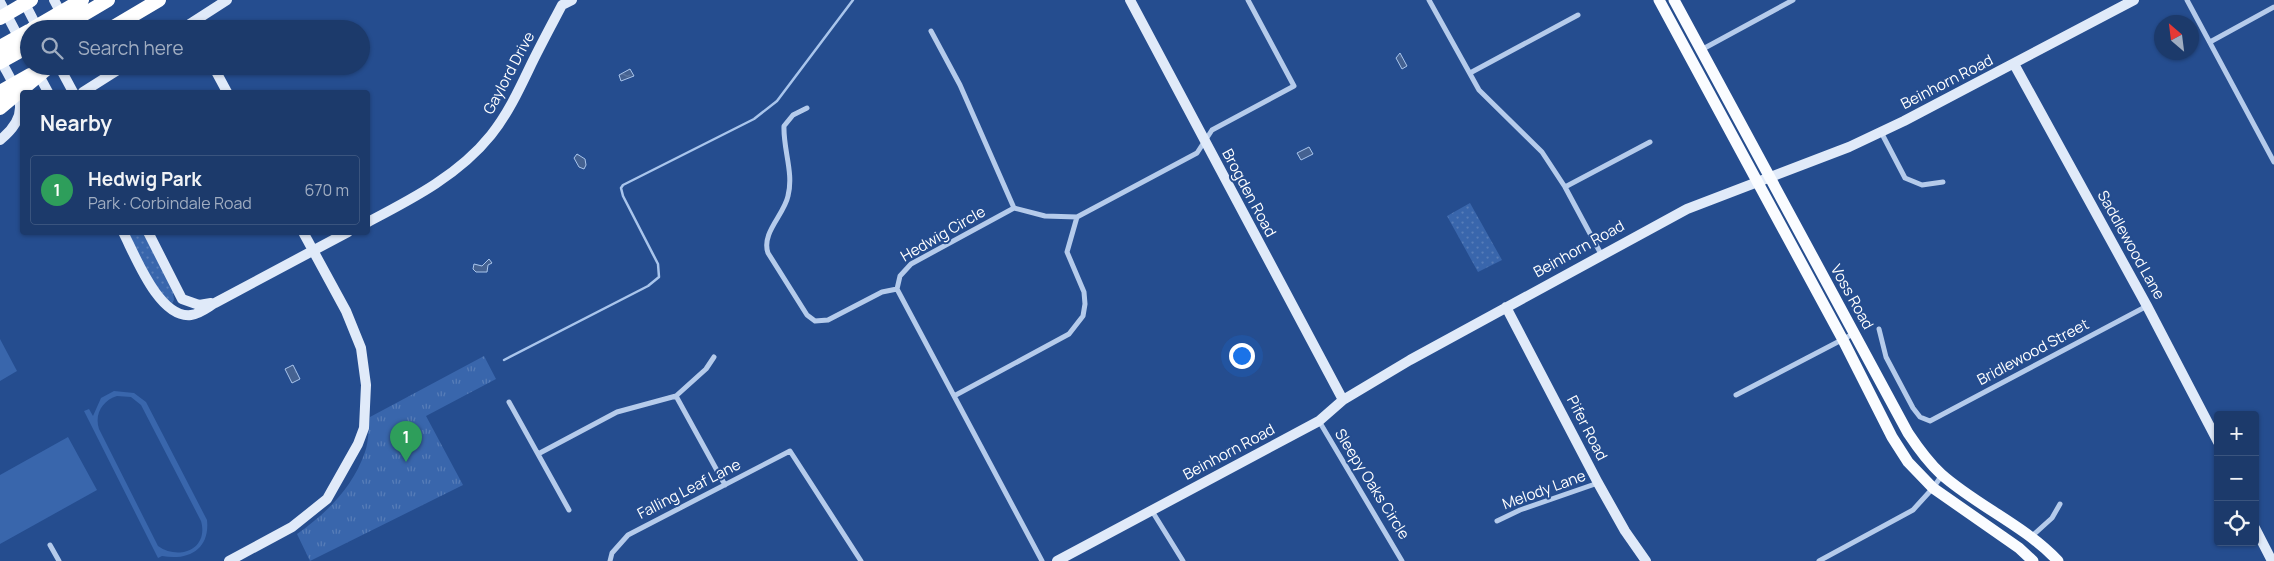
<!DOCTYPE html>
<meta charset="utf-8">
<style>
body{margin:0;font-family:Manrope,sans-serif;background:#254171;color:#f1f3f6}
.controls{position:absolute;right:15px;bottom:15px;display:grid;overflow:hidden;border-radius:5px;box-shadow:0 1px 4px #0004}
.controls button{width:45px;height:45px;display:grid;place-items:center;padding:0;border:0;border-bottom:1px solid #3a547e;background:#1c3a6b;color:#f1f3f6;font:25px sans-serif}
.compass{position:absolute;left:2154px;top:15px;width:45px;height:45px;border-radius:50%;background:#1c3a6b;box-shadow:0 1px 4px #0004;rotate:332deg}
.you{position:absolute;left:1241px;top:355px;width:18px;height:18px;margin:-12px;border:4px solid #fff;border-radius:50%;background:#1a73e8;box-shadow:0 0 0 8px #1a73e833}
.badge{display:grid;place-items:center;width:32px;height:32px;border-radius:50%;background:#8c9099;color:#fff;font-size:16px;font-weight:700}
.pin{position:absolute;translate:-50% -41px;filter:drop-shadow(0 1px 2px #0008)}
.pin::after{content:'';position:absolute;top:26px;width:18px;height:15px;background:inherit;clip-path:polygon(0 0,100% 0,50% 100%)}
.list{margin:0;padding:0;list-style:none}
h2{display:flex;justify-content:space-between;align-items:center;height:65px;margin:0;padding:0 20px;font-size:21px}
h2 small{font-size:16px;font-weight:400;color:#a0adc1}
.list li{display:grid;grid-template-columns:32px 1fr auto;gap:15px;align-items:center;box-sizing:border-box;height:70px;margin:0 10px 10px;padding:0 10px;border:1px solid #3a547e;border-radius:5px}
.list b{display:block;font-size:19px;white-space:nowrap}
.list p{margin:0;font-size:16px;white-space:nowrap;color:#a0adc1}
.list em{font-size:16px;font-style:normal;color:#a0adc1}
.icon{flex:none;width:28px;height:28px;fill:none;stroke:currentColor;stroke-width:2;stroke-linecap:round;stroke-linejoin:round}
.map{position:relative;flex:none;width:2274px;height:561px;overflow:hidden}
.search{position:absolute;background:#1c3a6b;box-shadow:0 1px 4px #0004;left:20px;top:20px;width:350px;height:55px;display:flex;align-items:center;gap:12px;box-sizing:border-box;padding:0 18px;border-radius:28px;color:#a0adc1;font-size:19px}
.panel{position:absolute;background:#1c3a6b;box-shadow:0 1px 4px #0004;left:20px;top:90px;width:350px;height:145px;border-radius:5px}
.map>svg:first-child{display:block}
.grass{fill:url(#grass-dots)}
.park{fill:url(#park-tufts)}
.pitch{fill:#3966ac;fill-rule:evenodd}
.water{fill:url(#water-ripples);stroke:#a9c5ec}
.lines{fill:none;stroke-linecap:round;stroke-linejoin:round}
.stream{stroke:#a9c5ec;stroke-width:2.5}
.street{stroke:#b5cbeb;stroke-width:5}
.secondary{stroke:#e0eaf9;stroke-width:10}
.primary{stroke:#fafcff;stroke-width:11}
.highway{stroke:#fff;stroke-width:14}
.labels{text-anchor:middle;stroke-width:4;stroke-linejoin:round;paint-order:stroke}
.street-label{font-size:15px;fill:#fff;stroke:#254d8f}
</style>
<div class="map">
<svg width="2274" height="561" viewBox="0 0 2274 561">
<defs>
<pattern id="grass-dots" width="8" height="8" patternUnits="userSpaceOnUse" patternTransform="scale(1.25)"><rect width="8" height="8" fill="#3966ac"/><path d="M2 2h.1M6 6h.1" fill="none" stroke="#577db8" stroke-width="1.8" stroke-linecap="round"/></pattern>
<pattern id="park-tufts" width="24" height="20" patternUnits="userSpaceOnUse" patternTransform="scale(1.25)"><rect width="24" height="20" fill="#3966ac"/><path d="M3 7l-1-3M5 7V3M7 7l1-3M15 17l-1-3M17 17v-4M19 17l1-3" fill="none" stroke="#577db8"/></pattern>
<pattern id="water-ripples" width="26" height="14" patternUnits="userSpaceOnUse" patternTransform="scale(1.25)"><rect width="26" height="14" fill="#456291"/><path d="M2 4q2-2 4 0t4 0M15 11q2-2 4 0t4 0" fill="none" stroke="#617aa2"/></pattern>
</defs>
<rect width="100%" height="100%" fill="#254d8f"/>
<path class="grass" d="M1470,203l32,57 -24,12 -31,-56z
M128,233h16l29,59 1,8 -2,3 -17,-14z"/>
<path class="park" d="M484,356l12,23 -70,37 37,69 -153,76 -13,-27c30,-21 56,-47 68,-82 4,-11 3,-24 5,-35z"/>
<path class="pitch" d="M0,339l17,32 -17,10z
M114,391l20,2 12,9 61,118c3,28 -17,41 -45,36l-4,2 -74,-147 5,-2 4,7 8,-18zM117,396l14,1 10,8 60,116c8,28 -22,40 -43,25l-59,-117c-5,-15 4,-29 18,-33z
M68,437l29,53 -97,54v-69z"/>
<path class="water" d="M1400,53l7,13 -5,3 -6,-11z
M630,69l4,7 -13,5 -2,-6z
M1309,147l4,7 -12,6 -4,-7z
M577,154l8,5 1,6 -2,4 -5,-2 -5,-9z
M489,259l3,4 -4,2 -1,7h-11l-3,-3 1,-5 8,2z
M293,365l7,14 -8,4 -7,-14z"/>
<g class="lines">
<path class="stream" d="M504,360l144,-74 11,-9 -1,-13 -35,-68 -2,-8 2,-3 131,-66 23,-18 76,-101"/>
<path class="street" d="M1429,0l50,90 63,62 23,35 36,67
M2187,0l87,162
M931,31l29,54 54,123
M2210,42l64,-35
M1701,50l92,-50
M1470,73l108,-58
M807,108l-14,7 -9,11c-1,23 10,47 4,70 -4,19 -27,37 -20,57l39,62 8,6 13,-1 54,-28 15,-3
M1881,132l24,46 17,7 21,-3
M1565,187l85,-45
M1879,329l7,28 27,51 7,9 10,4 217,-115
M1736,395l119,-62
M676,396l49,89
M954,396l115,-62 14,-18 2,-12 -1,-12 -17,-40 10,-35 120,-64 15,-23 82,-44 -46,-86
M509,402l60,108
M1319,421l83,140
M538,454l79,-42 59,-16 30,-27 8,-12
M1152,511l31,50
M1497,521l23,-11 78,-27
M2031,537l21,-19 8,-14
M50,545l9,16
M610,561l2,-8 16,-18 162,-84 71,110
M1042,561l-145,-272 3,-13 11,-12 103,-56 31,8 32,1
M1819,561l94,-51 20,-22 9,-13"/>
<path class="secondary" d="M23,0l15,29
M54,0l9,17
M1130,0l213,400
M0,2l29,55
M182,29l45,-29
M0,59c17,33 35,53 0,81
M2014,64l133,242 71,136
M34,66l14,26
M59,66l14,26
M95,66l11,5 11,-2
M213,66l14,26
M83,92l41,-26
M368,222c44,-23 91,-47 123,-87 16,-20 27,-43 38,-66 10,-21 22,-43 33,-64l10,-5
M123,232c12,23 36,87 68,83 9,-1 17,-8 24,-12l133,-71
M148,232l34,67
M182,299l17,6 12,-2
M1506,307l92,176 27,48 21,30
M2255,528l17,33
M229,561l63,-34 35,-28 31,-55 6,-16 2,-43 -5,-37 -15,-37 -43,-79
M1057,561l262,-140 24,-21 67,-40 277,-151 162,-62 55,-26 230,-121"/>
<path class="primary" d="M1659,0l184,340 49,97 16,25 25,26 86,60 14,13
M1674,0l234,433c10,15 20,29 33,41 36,32 83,51 117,87"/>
<path class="highway" d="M0,18l31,-18
M32,29l50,-29
M59,29l49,-29
M110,29l49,-29
M0,47l29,-16
M0,62l29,-16
M0,92l30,-17
M0,108l50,-42"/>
</g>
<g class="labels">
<g class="street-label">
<text transform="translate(509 73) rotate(-62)" y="5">Gaylord Drive</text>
<text transform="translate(1947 82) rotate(-27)" y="5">Beinhorn Road</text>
<text transform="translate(1249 193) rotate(62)" y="5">Brogden Road</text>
<text transform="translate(943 234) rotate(-30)" y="5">Hedwig Circle</text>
<text transform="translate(2131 245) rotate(61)" y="5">Saddlewood Lane</text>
<text transform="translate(1579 249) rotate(-29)" y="5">Beinhorn Road</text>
<text transform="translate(1852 297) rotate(61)" y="5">Voss Road</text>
<text transform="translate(2033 352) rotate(-28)" y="5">Bridlewood Street</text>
<text transform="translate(1587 428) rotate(63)" y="5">Pifer Road</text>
<text transform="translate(1229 452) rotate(-28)" y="5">Beinhorn Road</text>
<text transform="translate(1372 484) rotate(58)" y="5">Sleepy Oaks Circle</text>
<text transform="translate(689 489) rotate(-27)" y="5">Falling Leaf Lane</text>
<text transform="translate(1544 490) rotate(-20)" y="5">Melody Lane</text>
</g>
</g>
</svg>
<div class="controls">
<button>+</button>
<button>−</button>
<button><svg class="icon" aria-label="locate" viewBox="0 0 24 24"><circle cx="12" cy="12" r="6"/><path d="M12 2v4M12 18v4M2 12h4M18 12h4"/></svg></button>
</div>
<svg class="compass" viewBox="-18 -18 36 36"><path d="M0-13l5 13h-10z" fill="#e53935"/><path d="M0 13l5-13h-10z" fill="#a0adc1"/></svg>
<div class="you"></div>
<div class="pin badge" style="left:406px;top:462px;background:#2e9e5b">1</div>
<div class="search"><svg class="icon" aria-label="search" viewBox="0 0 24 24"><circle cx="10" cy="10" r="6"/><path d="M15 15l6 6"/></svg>Search here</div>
<section class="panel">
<h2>Nearby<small></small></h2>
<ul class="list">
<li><span class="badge" style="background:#2e9e5b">1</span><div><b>Hedwig Park</b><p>Park · Corbindale Road</p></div><em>670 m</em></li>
</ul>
</section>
</div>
